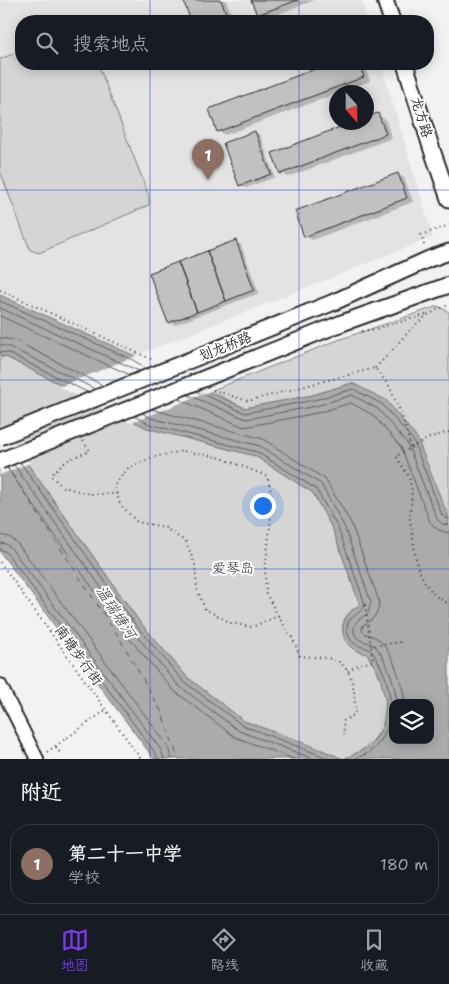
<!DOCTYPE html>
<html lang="zh">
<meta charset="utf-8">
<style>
body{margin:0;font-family:"Shantell Sans","LXGW WenKai TC",sans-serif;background:#20242c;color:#f1f3f6}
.controls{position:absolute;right:15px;bottom:15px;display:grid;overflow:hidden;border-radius:10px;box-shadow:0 2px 12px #0003}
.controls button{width:45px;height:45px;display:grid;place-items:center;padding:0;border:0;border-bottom:1px solid #363941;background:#171b24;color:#f1f3f6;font:25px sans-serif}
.compass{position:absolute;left:329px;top:85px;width:45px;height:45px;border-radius:50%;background:#171b24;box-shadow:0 2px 12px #0003;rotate:159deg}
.you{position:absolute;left:262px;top:505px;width:18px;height:18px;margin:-12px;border:4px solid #fff;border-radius:50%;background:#1a73e8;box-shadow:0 0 0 8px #1a73e833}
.badge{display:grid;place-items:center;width:32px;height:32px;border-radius:50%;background:#7c3aed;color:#fff;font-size:16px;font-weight:700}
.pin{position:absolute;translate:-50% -41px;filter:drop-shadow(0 1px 2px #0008)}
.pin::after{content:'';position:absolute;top:26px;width:18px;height:15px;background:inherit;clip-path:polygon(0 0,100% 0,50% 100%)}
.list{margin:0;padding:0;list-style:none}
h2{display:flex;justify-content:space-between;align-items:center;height:65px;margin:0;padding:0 20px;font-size:21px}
h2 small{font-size:16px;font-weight:400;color:#9ea1a6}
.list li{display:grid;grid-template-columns:32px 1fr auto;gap:15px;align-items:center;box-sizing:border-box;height:80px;margin:0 10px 10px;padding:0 10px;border:1px solid #363941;border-radius:20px}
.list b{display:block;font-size:19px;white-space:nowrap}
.list p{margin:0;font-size:16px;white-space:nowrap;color:#9ea1a6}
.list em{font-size:16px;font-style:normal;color:#9ea1a6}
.icon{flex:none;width:28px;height:28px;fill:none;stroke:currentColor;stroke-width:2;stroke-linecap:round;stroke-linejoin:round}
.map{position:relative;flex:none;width:449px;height:759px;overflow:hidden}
.search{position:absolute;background:#171b24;box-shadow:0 2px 12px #0003;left:15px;right:15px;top:15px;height:55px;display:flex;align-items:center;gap:12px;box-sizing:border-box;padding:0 18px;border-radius:20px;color:#9ea1a6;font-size:19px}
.sheet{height:155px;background:#171b24}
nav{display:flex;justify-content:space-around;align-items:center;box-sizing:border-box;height:70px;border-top:1px solid #363941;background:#171b24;font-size:14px;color:#9ea1a6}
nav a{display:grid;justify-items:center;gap:2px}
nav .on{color:#7c3aed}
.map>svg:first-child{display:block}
.built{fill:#e3e3e3;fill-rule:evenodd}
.green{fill:#d5d5d5;stroke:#808080}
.water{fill:#ababab;stroke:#787878;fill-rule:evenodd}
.pier{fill:#f2f2f2}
.shadow{fill:#0003}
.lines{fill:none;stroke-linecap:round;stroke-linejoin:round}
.shore{stroke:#5e5e5e;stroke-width:1}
.ferry{stroke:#585858;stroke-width:1;stroke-dasharray:6 5;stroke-linecap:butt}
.building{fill:#c1c1c1;stroke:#2b2b2b}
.minor-casing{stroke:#2b2b2b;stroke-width:16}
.major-casing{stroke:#2b2b2b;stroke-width:19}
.path{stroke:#2b2b2b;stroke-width:2;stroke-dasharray:1 4;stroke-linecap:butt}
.minor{stroke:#fff;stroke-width:12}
.major{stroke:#fff;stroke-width:15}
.major-bridge-casing{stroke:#2b2b2b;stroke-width:19;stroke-linecap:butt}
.major-bridge{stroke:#fff;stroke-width:15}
.grid{fill:none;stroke:#1d4ed8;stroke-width:1;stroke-opacity:0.55}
.labels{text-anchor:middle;stroke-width:4;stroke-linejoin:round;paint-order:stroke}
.street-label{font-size:14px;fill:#2b2b2b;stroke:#fff}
.park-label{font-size:14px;fill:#565656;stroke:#fff}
.water-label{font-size:15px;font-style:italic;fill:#585858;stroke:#fff}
</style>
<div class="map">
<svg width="449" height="759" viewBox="0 0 449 759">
<rect width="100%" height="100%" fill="#f2f2f2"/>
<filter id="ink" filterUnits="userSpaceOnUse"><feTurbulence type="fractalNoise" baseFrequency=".02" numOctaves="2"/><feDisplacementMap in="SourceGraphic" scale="10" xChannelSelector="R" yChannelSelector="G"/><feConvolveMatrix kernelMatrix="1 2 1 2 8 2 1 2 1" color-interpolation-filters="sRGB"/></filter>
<g filter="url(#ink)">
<path class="built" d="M0,0h361l7,21h-347v43h360l52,173 -298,119 -135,-61zM336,92h30v30h-30z"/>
<path class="green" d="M21,51v13h77l51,132v9l-110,48 -9,-3 -30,-79v-112z
M438,306l11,6v207l-97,-136 -39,12 -68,13 -35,-17 128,-51z
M0,357h6l141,71 108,28 58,37 20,37 27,75c-17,8 -24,24 -10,38 6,6 9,9 17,10 4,7 8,14 11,21 18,39 5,71 -35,85l-31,-13 -68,-25 -57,-44 -48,-56 -139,-196z"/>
<path class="water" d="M0,295l135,61 25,15 85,37 68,-13 39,-12 34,17 31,38 32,81v240h-105l25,-12 14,-19 3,-26 -7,-28 -12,-20c-30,-5 -32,-35 -7,-49l-27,-75 -20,-37 -58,-37 -108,-28 -141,-71 -6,-1zM393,703h37v37h-37z
M0,425l139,196 48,56 57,44 68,25 31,13h-189l-154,-207z"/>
<path class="pier" d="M138,355l23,14 52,21 -82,33 -72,-36z
M0,423l30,40 -30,12z"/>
<path class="shadow" d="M184,0h42l8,21h-42z
M253,0h62l-50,19 -7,-5z
M332,64h32l6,17 -145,54 -7,-4 -8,-22z
M378,115l7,4 7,19 -104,39 -7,-4z
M254,132l6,3 15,42 -29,11 -6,-3z
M397,174l7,4 9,24 -101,38 -7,-4z
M235,242l6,3 18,48 -85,32 -5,-3z"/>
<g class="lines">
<path class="shore" d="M0,301l133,59 13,8
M0,308l139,63
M0,316l130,59
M0,338l14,2 90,46
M0,345l10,2 85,42
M0,352l8,1 79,39
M196,391l49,22 69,-13 39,-11 29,15 31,36 29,75 3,3 4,1
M188,395l58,24 70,-13 36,-11 26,14 29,34 30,76 5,5 7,1
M178,399l66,28 73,-14 34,-10 22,12 28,32 29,75 8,8 11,3
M151,409l112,30 62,40 26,44 28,78c0,13 -6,19 -16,24l-1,6c4,5 12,4 17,9 14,12 24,45 26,63
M142,413l9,5 109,28 61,38 23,42 27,76 -3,11c-6,5 -14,7 -14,17 0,14 16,9 23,18 11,16 18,36 20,55
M134,416l15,8 108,28 59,37 22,39 27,76c-1,11 -23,11 -17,30 5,16 18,10 24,18 20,27 29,74 0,98 -4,4 -12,6 -17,9
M20,462l115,162 48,57 59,44 88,34
M14,465l116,163 48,57 61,46 75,28
M7,468l117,164 49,58 62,47 59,22
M0,535l9,2 8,6 151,203 3,13
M0,543l6,1 5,4 150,202 3,9
M0,549l6,3 150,202 2,5"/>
<path class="ferry" d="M6,465l114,174 41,72 15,41 -3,7"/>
</g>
<path class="building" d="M183,0h38l8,21h-38z
M251,0h47l-41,15z
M328,64h31l5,13 -147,55 -8,-23z
M378,113l8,21 -106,40 -8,-21 81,-31h13v-5z
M255,131l16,43 -32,12 -16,-43z
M398,173l9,25 -103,39 -9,-26z
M236,240l18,50 -28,11 -19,-50z
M207,251l19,50 -29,11 -19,-50z
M178,262l19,50 -29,11 -19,-50z"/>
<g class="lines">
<g class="minor-casing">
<path id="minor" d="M0,685l37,74"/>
</g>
<g class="major-casing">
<path id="major" d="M385,0l7,21
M405,64l27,86 17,49
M334,302l95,-43 20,-7
M342,323l107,-38"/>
</g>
<path class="path" d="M424,245l-3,-10 28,-10
M0,290l153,70
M362,331l13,-2 53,-15
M375,368c26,-24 38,-51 74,-63
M213,390l35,11 127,-33 14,18 13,29 9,33
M449,432l-18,5 -35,19 13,21 3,14 -2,28 7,47 7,15 10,14 15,9
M83,441l7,10c-18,7 -27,9 -39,25l12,11 27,7h27
M0,562l141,197
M365,605l6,41 30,-4
M278,616l-12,-23 -1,-23 8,-70 -6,-24 -46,-18 -38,-7 -29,6 -26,11 -14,18 6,18 17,18 27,5 22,15 9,23 2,24 8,20 26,14 21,4 26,-11 15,23 7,17c8,1 29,1 36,4 19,11 19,35 19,54l-12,7 1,14
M348,671l10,-6 15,-4 -2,-15
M56,747l8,12
M47,752l59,-42"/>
<use href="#minor" class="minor"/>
<use href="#major" class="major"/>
<g class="major-bridge-casing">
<path id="major-bridge" d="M0,437l334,-135
M0,461l342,-138"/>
</g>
<use href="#major-bridge" class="major-bridge"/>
</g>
</g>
<path class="grid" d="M150,0v21M299,0v21M150,64v695M299,64v695M0,190h449M0,380h449M0,569h449"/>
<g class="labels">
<g class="street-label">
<text transform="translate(422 117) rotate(73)" y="5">龙方路</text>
<text transform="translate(225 346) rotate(-22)" y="5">划龙桥路</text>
<text transform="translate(79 655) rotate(54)" y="5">南塘步行街</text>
</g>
<g class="park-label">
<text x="233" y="573">爱琴岛</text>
</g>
<g class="water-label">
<text transform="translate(116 612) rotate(57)" y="5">温瑞塘河</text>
</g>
</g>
</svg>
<div class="controls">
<button><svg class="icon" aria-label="layers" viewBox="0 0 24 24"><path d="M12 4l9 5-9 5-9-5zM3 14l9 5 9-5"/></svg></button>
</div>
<svg class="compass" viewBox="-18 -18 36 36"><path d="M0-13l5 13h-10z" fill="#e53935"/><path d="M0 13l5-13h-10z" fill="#9ea1a6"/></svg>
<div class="you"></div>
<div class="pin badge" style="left:208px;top:180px;background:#8d6e63">1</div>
<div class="search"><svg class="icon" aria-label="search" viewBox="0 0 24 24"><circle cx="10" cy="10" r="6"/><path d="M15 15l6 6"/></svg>搜索地点</div>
</div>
<section class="sheet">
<h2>附近<small></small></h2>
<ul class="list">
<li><span class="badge" style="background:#8d6e63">1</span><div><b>第二十一中学</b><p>学校</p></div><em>180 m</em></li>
</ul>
</section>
<nav>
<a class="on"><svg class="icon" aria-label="map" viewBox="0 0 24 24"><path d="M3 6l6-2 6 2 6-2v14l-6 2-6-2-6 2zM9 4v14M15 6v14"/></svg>地图</a>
<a><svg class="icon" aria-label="directions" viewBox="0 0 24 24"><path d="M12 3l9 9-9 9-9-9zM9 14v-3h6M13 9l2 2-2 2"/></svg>路线</a>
<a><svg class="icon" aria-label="saved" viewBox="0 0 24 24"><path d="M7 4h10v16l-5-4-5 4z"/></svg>收藏</a>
</nav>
